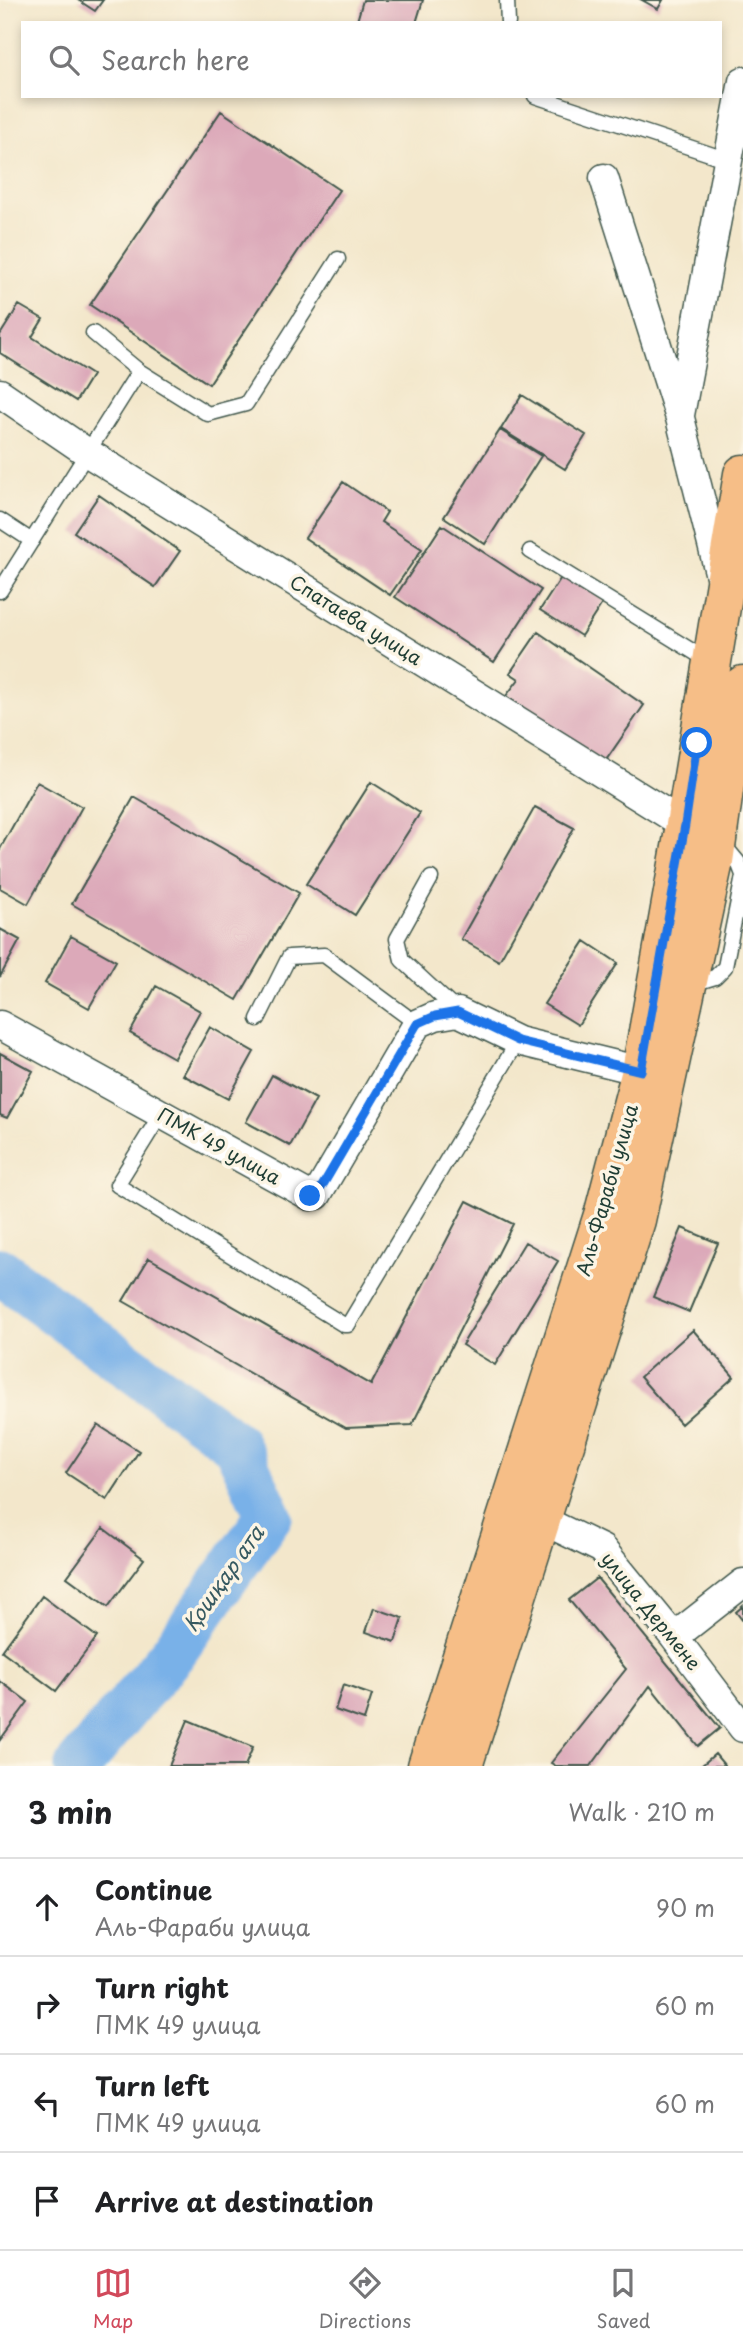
<!DOCTYPE html>
<meta charset="utf-8">
<style>
body{margin:0;font-family:"Playpen Sans",sans-serif;background:#f2f2f2;color:#202124}
.stop{position:absolute;width:21px;height:21px;margin:-16px;border:5px solid #1a73e8;border-radius:50%;background:#fff}
.stop.end{background:#1a73e8;border-color:#fff;box-shadow:0 2px 7px #0008}
.list{margin:0;padding:0;list-style:none}
h2{display:flex;justify-content:space-between;align-items:center;height:91px;margin:0;padding:0 28px;font-size:30px}
h2 small{font-size:23px;font-weight:400;color:#757577}
.list li{display:grid;grid-template-columns:46px 1fr auto;gap:21px;align-items:center;box-sizing:border-box;height:98px;padding:0 28px;border-top:2px solid #e0e0e0}
.list b{display:block;font-size:26px;white-space:nowrap}
.list p{margin:0;font-size:23px;white-space:nowrap;color:#757577}
.list em{font-size:23px;font-style:normal;color:#757577}
.icon{flex:none;width:38px;height:38px;fill:none;stroke:currentColor;stroke-width:2;stroke-linecap:round;stroke-linejoin:round}
.map{position:relative;flex:none;width:743px;height:1766px;overflow:hidden}
.search{position:absolute;background:#fff;box-shadow:0 4px 10px #0003;left:21px;right:21px;top:21px;height:77px;display:flex;align-items:center;gap:18px;box-sizing:border-box;padding:0 24px;border-radius:0px;color:#757577;font-size:26px}
.sheet{height:483px;background:#fff}
nav{display:flex;justify-content:space-around;align-items:center;box-sizing:border-box;height:98px;border-top:2px solid #e0e0e0;background:#fff;font-size:19px;color:#757577}
nav a{display:grid;justify-items:center;gap:4px}
nav .on{color:#d1495b}
.map>svg:first-child{display:block}
.lines{fill:none;stroke-linecap:round;stroke-linejoin:round}
.river{stroke:#79b1e8;stroke-width:47}
.building{fill:#dca9b9}
.lane-casing{stroke:#3f564b;stroke-width:17}
.street-casing{stroke:#3f564b;stroke-width:31}
.primary-casing{stroke:#3f564b;stroke-width:41}
.lane{stroke:#fff;stroke-width:14}
.street{stroke:#fff;stroke-width:28}
.primary{stroke:#f6be87;stroke-width:38}
.route{stroke:#1a73e8;stroke-width:9}
.labels{text-anchor:middle;stroke-width:7;stroke-linejoin:round;paint-order:stroke}
.street-label{font-size:19px;fill:#1f3d34;stroke:#fcf5e5}
.water-label{font-size:21px;font-style:italic;fill:#365a61;stroke:#fcf5e5}
</style>
<div class="map">
<svg width="743" height="1766" viewBox="0 0 743 1766">
<rect width="100%" height="100%" fill="#fcf5e5"/>
<filter id="ink" filterUnits="userSpaceOnUse"><feTurbulence type="fractalNoise" baseFrequency=".0143" numOctaves="2"/><feDisplacementMap in="SourceGraphic" scale="14" xChannelSelector="R" yChannelSelector="G"/><feConvolveMatrix kernelMatrix="1 2 1 2 8 2 1 2 1" color-interpolation-filters="sRGB"/></filter>
<filter id="wash" filterUnits="userSpaceOnUse"><feTurbulence type="fractalNoise" baseFrequency=".00686" numOctaves="4" result="noise"/><feDisplacementMap in="SourceGraphic" scale="28" xChannelSelector="R" yChannelSelector="G"/><feGaussianBlur stdDeviation="1.57" result="paint"/><feColorMatrix in="noise" values="0 0 0 0 0 0 0 0 0 0 0 0 0 0 0 0 0 1.4 0 .05"/><feComposite in="paint" operator="in"/></filter>
<g filter="url(#wash)">
<rect width="100%" height="100%" fill="#f3e7cb"/>
<g class="lines">
<path class="river" d="M0,1271l236,174 33,71 -97,138 -94,112"/>
</g>
<g id="blocks">
<path class="building" d="M78,0h25l-8,11z
M363,0h60l-7,23h-51l-8,-2z
M642,0h21l-5,9z
M221,111l118,79 -130,194 -119,-79z
M19,305l24,14 -11,18 60,38 -16,26 -76,-48v-18z
M522,395l64,40 -21,34 -64,-40z
M500,430l41,26 -56,88 -41,-27z
M343,482l44,30 -6,10 41,27 -32,46 -85,-57z
M99,495l81,56 -25,36 -81,-55z
M442,525l99,65 -47,72 -99,-65z
M564,573l41,26 -24,37 -41,-26z
M538,632l106,73 -40,58 -98,-67 13,-17 -9,-6z
M37,782l45,25 -54,97 -28,-16v-39z
M371,782l49,31 -65,102 -49,-31z
M134,797l165,96 -62,107 -165,-96z
M535,807l39,21 -75,133 -38,-22z
M0,929l20,11 -20,37z
M71,936l45,25 -27,47 -44,-25z
M585,941l33,22 -40,62 -34,-21z
M156,986l44,25 -26,47 -44,-25z
M210,1027l44,25 -26,47 -45,-24z
M0,1053l33,18 -26,47 -7,-3z
M272,1075l44,24 -26,47 -44,-24z
M467,1201l46,23 -101,201 -66,3 -223,-127 26,-43 222,127z
M682,1228l36,15 -29,69 -36,-15z
M525,1242l33,19 -63,104 -33,-20z
M693,1330l41,47 -53,47 -41,-47z
M98,1425l41,26 -32,49 -41,-27z
M103,1528l41,31 -36,48 -41,-30z
M597,1578l123,150 -22,18 -48,-60 -59,80h-35l-5,-3 75,-94 -57,-69z
M42,1596l55,41 -41,54 -54,-40z
M743,1606v15l-7,-9z
M374,1608l29,10 -8,24 -29,-10z
M0,1681l28,21 -28,38z
M343,1685l29,10 -8,25 -29,-10z
M188,1720l65,27 -8,19h-76z
M715,1754l10,12h-24z"/>
</g>
</g>
<g filter="url(#ink)">
<use href="#blocks" fill-opacity="0" stroke="#3f564b" stroke-width="2"/>
<g class="lines">
<g class="lane-casing">
<path id="lane" d="M507,0l1,23
M535,96l193,64
M93,333l46,38 69,43 38,-10 92,-145
M0,520l32,21
M530,551l180,111
M0,591l139,-220
M723,844l15,18 5,13
M431,878l-34,61 5,21 55,51
M692,984l23,-7 10,-10 18,-91
M258,1019l31,-62 35,-2 93,69
M161,1114l-44,71 227,140h4l170,-284"/>
</g>
<g class="street-casing">
<path id="street" d="M604,178l76,240 42,166
M0,393l88,60 597,372 17,7
M680,415l63,-334
M0,1025l310,171 7,-1 100,-171 18,-8 23,-4 60,29 123,30
M540,1519l62,30 72,88 69,91
M674,1637l69,-54"/>
</g>
<g class="primary-casing">
<path id="primary" d="M427,1766l177,-554 37,-141 44,-246 58,-351
M463,1766l173,-546 78,-359 16,-113 13,-63"/>
</g>
<use href="#lane" class="lane"/>
<use href="#street" class="street"/>
<use href="#primary" class="primary"/>
</g>
</g>
<g class="lines" filter="url(#ink)">
<path class="route" d="M310,1196l7,-1 100,-171 18,-8 23,-4 60,29 123,30 44,-246 12,-82"/>
</g>
<g class="labels">
<g class="street-label">
<text transform="translate(356 620) rotate(32)" y="7">Спатаева улица</text>
<text transform="translate(219 1146) rotate(29)" y="7">ПМК 49 улица</text>
<text transform="translate(607 1190) rotate(-74)" y="7">Аль-Фараби улица</text>
<text transform="translate(651 1611) rotate(51)" y="7">улица Дермене</text>
</g>
<g class="water-label">
<text transform="translate(224 1579) rotate(-55)" y="7">Қошқар ата</text>
</g>
</g>
</svg>
<div class="stop" style="left:697px;top:743px"></div>
<div class="stop end" style="left:310px;top:1196px"></div>
<div class="search"><svg class="icon" aria-label="search" viewBox="0 0 24 24"><circle cx="10" cy="10" r="6"/><path d="M15 15l6 6"/></svg>Search here</div>
</div>
<section class="sheet">
<h2>3 min<small>Walk · 210 m</small></h2>
<ul class="list">
<li><svg class="icon" aria-label="ahead" viewBox="0 0 24 24"><path d="M12 20V5M6 11l6-6 6 6"/></svg><div><b>Continue</b><p>Аль-Фараби улица</p></div><em>90 m</em></li>
<li><svg class="icon" aria-label="right" viewBox="0 0 24 24"><path d="M7 20v-9h11M14 6l5 5-5 5"/></svg><div><b>Turn right</b><p>ПМК 49 улица</p></div><em>60 m</em></li>
<li><svg class="icon" aria-label="left" viewBox="0 0 24 24"><path d="M17 20v-9H6M10 6l-5 5 5 5"/></svg><div><b>Turn left</b><p>ПМК 49 улица</p></div><em>60 m</em></li>
<li><svg class="icon" aria-label="arrive" viewBox="0 0 24 24"><path d="M6 21V4h12l-3 4 3 4H6"/></svg><div><b>Arrive at destination</b></div></li>
</ul>
</section>
<nav>
<a class="on"><svg class="icon" aria-label="map" viewBox="0 0 24 24"><path d="M3 6l6-2 6 2 6-2v14l-6 2-6-2-6 2zM9 4v14M15 6v14"/></svg>Map</a>
<a><svg class="icon" aria-label="directions" viewBox="0 0 24 24"><path d="M12 3l9 9-9 9-9-9zM9 14v-3h6M13 9l2 2-2 2"/></svg>Directions</a>
<a><svg class="icon" aria-label="saved" viewBox="0 0 24 24"><path d="M7 4h10v16l-5-4-5 4z"/></svg>Saved</a>
</nav>
